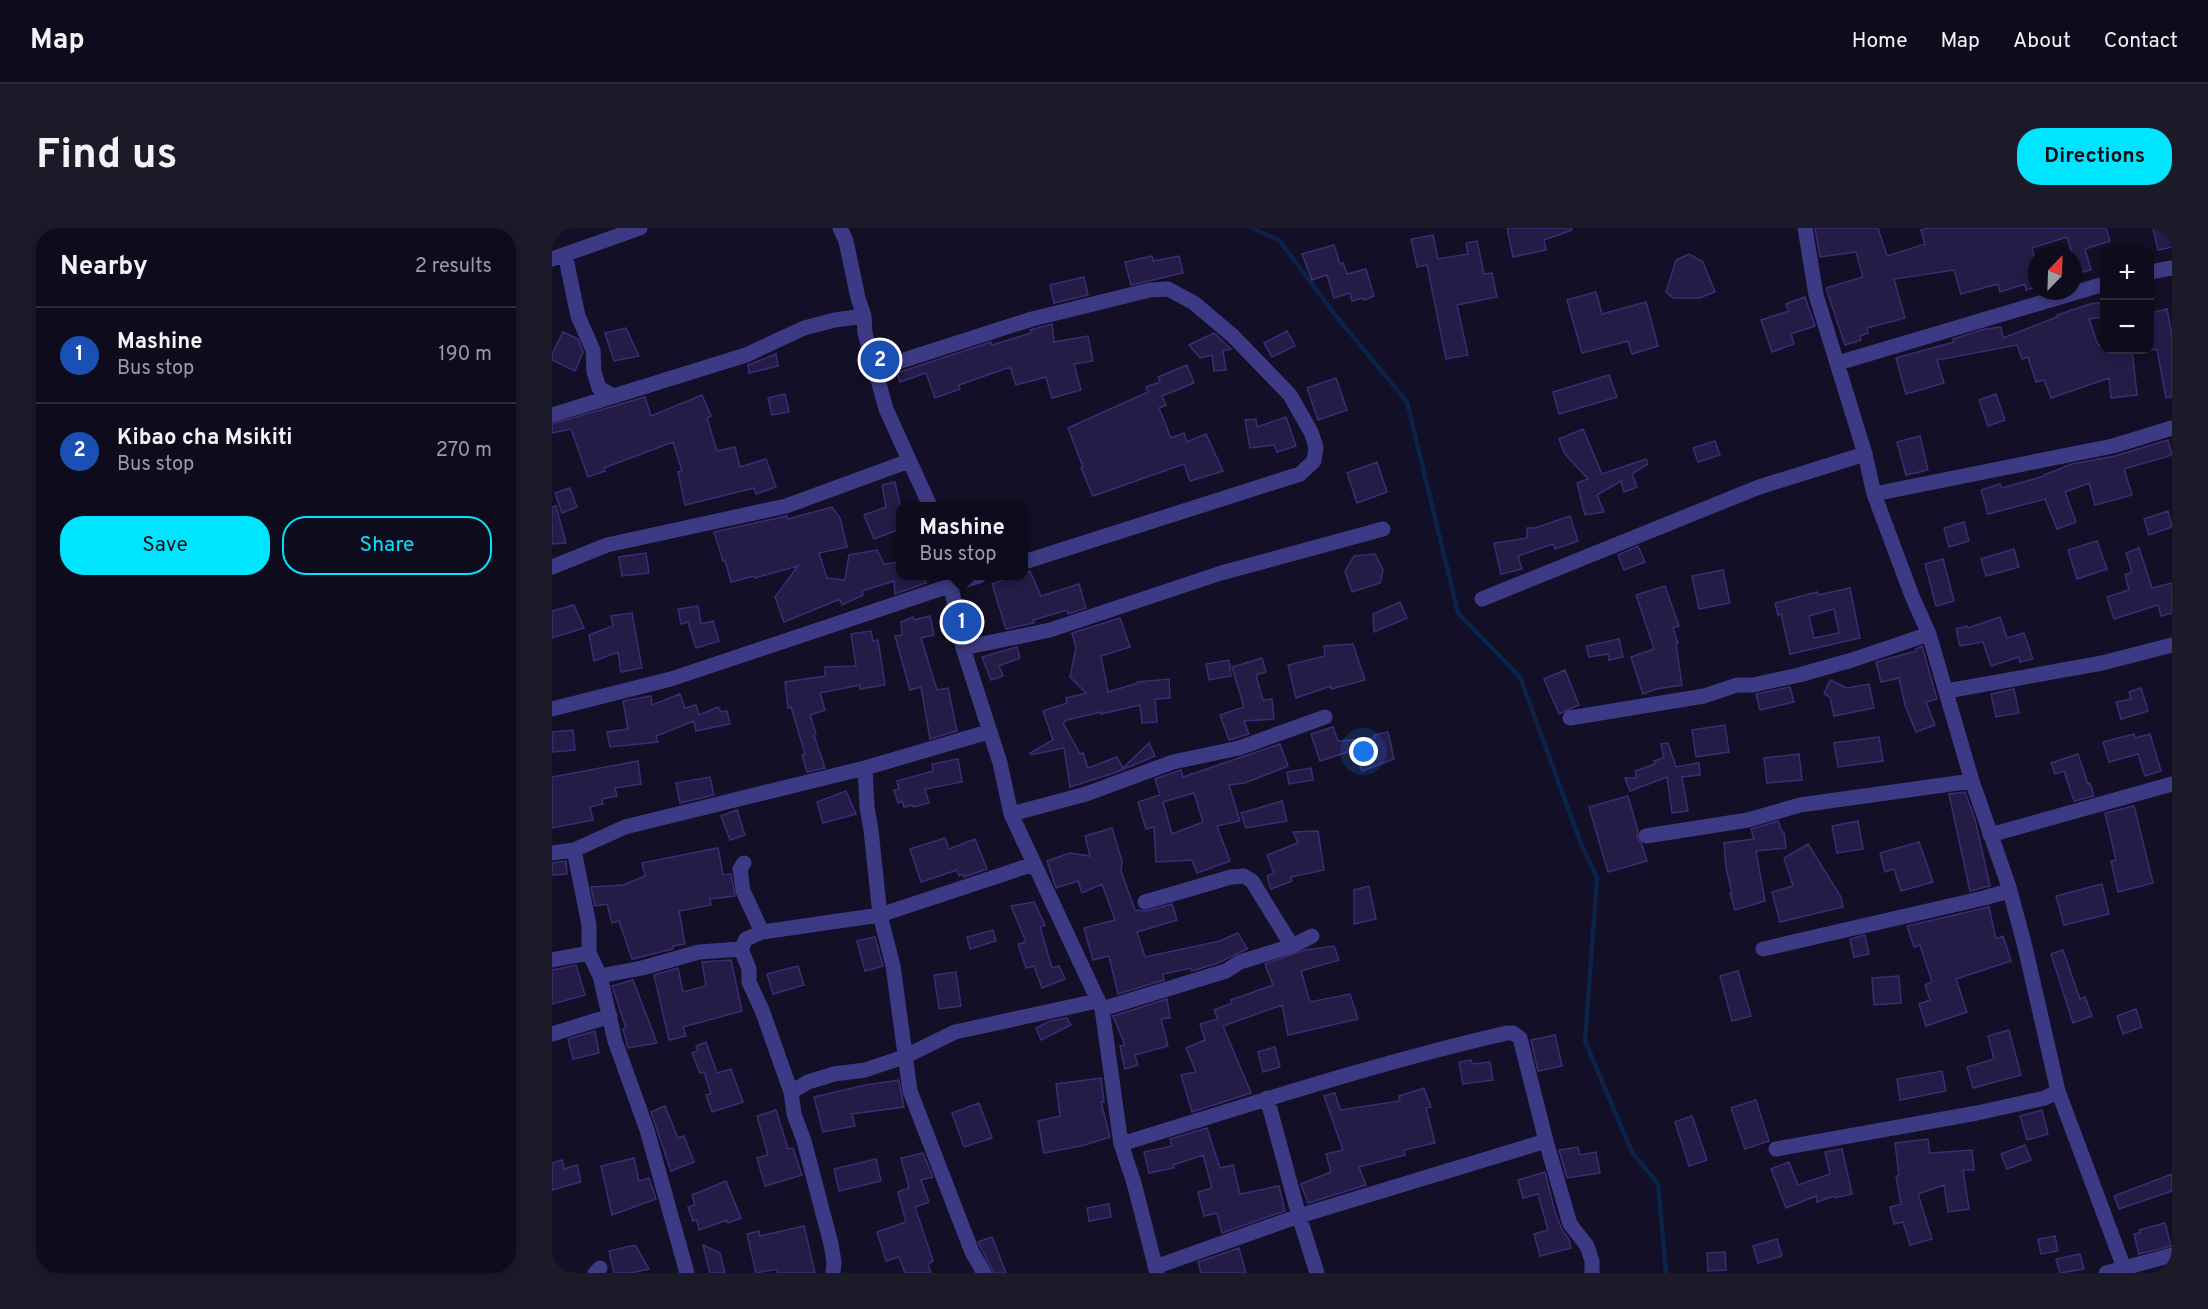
<!DOCTYPE html>
<meta charset="utf-8">
<style>
body{margin:0;font-family:Overpass,sans-serif;background:#1c1929;color:#f1f3f6}
.controls{position:absolute;right:18px;top:18px;display:grid;overflow:hidden;border-radius:12px;box-shadow:0 3px 9px #0003}
.controls button{width:54px;height:54px;display:grid;place-items:center;padding:0;border:0;border-bottom:2px solid #2e2b3b;background:#0e0b1c;color:#f1f3f6;font:30px sans-serif}
.compass{position:absolute;left:1476px;top:18px;width:54px;height:54px;border-radius:50%;background:#0e0b1c;box-shadow:0 3px 9px #0003;rotate:23deg}
.you{position:absolute;left:812px;top:524px;width:21px;height:21px;margin:-15px;border:4px solid #fff;border-radius:50%;background:#1a73e8;box-shadow:0 0 0 9px #1a73e833}
.badge{display:grid;place-items:center;width:39px;height:39px;border-radius:50%;background:#00e5ff;color:#fff;font-size:20px;font-weight:700}
.pin{position:absolute;translate:-50% -50%;border:3px solid #fff;box-shadow:0 2px 6px #0006}
.popup{position:absolute;left:344px;top:274px;width:132px;height:78px;box-sizing:border-box;display:grid;place-content:center;border-radius:12px;background:#0e0b1c;filter:drop-shadow(0 2px 4px #0005);font-size:20px;white-space:nowrap;color:#9b9ba3}
.popup b{font-size:22px;color:#f1f3f6}
.popup::after{content:'';position:absolute;left:50%;top:100%;margin-left:-12px;border:12px solid transparent;border-top-color:#0e0b1c}
.list{margin:0;padding:0;list-style:none}
h2{display:flex;justify-content:space-between;align-items:center;height:78px;margin:0;padding:0 24px;font-size:26px}
h2 small{font-size:20px;font-weight:400;color:#9b9ba3}
.list li{display:grid;grid-template-columns:39px 1fr auto;gap:18px;align-items:center;box-sizing:border-box;height:96px;padding:0 24px;border-top:2px solid #2e2b3b}
.list b{display:block;font-size:22px;white-space:nowrap}
.list p{margin:0;font-size:20px;white-space:nowrap;color:#9b9ba3}
.list em{font-size:20px;font-style:normal;color:#9b9ba3}
.actions{display:flex;gap:12px;padding:18px 24px}
.actions a{flex:1;padding:14px 0;border:2px solid #00e5ff;border-radius:24px;text-align:center;font-size:21px;color:#00e5ff}
.actions .main{background:#00e5ff;color:#111}
.map{position:relative;flex:none;width:1620px;height:1045px;overflow:hidden;border-radius:24px}
header{display:flex;align-items:center;gap:36px;box-sizing:border-box;height:84px;padding:0 30px;background:#0e0b1c;border-bottom:2px solid #2e2b3b}
header strong{font-size:28px}
nav{display:flex;gap:33px;margin-inline-start:auto;font-size:21px}
.intro{display:flex;align-items:center;justify-content:space-between;box-sizing:border-box;height:144px;padding:0 36px}
h1{margin:0;font-size:42px}
.button{padding:15px 27px;border-radius:24px;background:#00e5ff;color:#111;font-size:21px;font-weight:700}
main{display:flex;gap:36px;padding:0 36px}
aside{flex:1;background:#0e0b1c;border-radius:24px;box-shadow:0 3px 9px #0003}
.map>svg:first-child{display:block}
.lines{fill:none;stroke-linecap:round;stroke-linejoin:round}
.stream{stroke:#0c2248;stroke-width:4.5}
.building{fill:#241b47;stroke:#3b2d73;stroke-width:1.5;fill-rule:evenodd}
.minor{stroke:#3d3a85;stroke-width:15}
</style>
<header>
<strong>Map</strong>
<nav><a>Home</a><a>Map</a><a>About</a><a>Contact</a></nav>
</header>
<div class="intro"><h1>Find us</h1><a class="button">Directions</a></div>
<main>
<aside>
<h2>Nearby<small>2 results</small></h2>
<ul class="list">
<li><span class="badge" style="background:#1a4fb4">1</span><div><b>Mashine</b><p>Bus stop</p></div><em>190 m</em></li>
<li><span class="badge" style="background:#1a4fb4">2</span><div><b>Kibao cha Msikiti</b><p>Bus stop</p></div><em>270 m</em></li>
</ul>
<div class="actions"><a class="main">Save</a><a>Share</a></div>
</aside>
<div class="map">
<svg width="1620" height="1045" viewBox="0 0 1620 1045">
<rect width="100%" height="100%" fill="#130f26"/>
<g class="lines">
<path class="stream" d="M700,0l27,12 57,76 71,86 51,211 62,64 60,164 17,37 -12,163 47,111 26,32 8,89"/>
</g>
<path class="building" d="M955,0h64l1,2 -28,10 2,10 -33,7z
M1263,0h63l9,28 38,-12 -4,-14 7,-2h178l4,13 -25,8 6,21 -13,3 -11,-36 -35,11 5,18v21l-11,3 -1,-6 -25,8 -2,-8 -37,10 -7,-24 -60,9 11,39 -38,10 1,5 -8,3 1,4 -16,5 -19,-57 37,-11 -7,-25 -36,5z
M1601,0h19v19l-14,3z
M881,7l5,24 30,-5 -2,-11 11,-2 7,33 8,-1 5,24 -40,8 11,50 -22,4 -19,-94 -10,2 -6,-28z
M782,17l6,19 3,-1 4,11 19,-5 8,27 -10,4 -1,-2 -11,3 -2,-8 -16,5 -7,-23 -15,5 -10,-26z
M1137,26l14,8 12,30 -16,6h-26l-7,-6 10,-32z
M600,28l1,5 26,-5 4,17 -52,12 -6,-23z
M532,49l4,18 -34,8 -4,-18z
M1044,64l6,22 44,-12 12,44 -26,8 -4,-13 -46,12 -15,-53z
M1253,69l10,29 -24,8 3,10 -22,8 -11,-32 28,-9 -3,-7z
M1552,74v15l-15,2 9,26 6,-1v6h28l5,45 -26,3 -2,-20 -58,20 -7,-18 -8,2 -8,-25 -6,2 -5,-14 -80,15 7,23 -38,11 -10,-36 58,-16 -1,-3 32,-10 16,-2 2,11 54,-21v-2l33,-11z
M1615,81l5,26v62l-6,1 -9,-49 -7,1v-37z
M500,96l2,18 34,-6 5,25 -19,3 7,26 -29,8 -6,-21 -30,8 -6,-18 -51,18 1,4 -25,9 -9,-25 -26,9 -3,-9 94,-31 1,3 39,-12 -1,-3z
M74,100l13,28 -25,5 -9,-28z
M735,103l8,15 -23,11 -8,-14z
M11,104l15,7 5,13 -8,19 -23,-11v-6z
M662,105l17,16 -8,2 3,19 -12,1 -2,-16 -12,3 -11,-13z
M224,126l2,12 -29,7 -1,-8z
M635,137l7,18 -32,13 4,9 -7,3 12,30 13,-5 3,9 19,-8 17,37 -33,10 -6,-17 -91,32 -12,-28 2,-1 -15,-39 80,-36 -2,-5 14,-5 -2,-5z
M1057,147l8,22 -58,17 -6,-22z
M784,150l11,32 -29,10 -11,-32z
M233,166l4,18 -17,3 -4,-17z
M1444,166l9,26 -17,6 -9,-26z
M150,167l9,21 -4,2 10,33 18,-4 5,20 26,-8 10,28 -20,7 -2,-6 -69,17 -7,-33 4,-1 -9,-29 -69,26 1,3 -17,6 -17,-48 -19,4v-9l93,-27 6,19z
M734,189l10,29 -19,6 -3,-7 -24,3 -5,-28 11,-1 1,8z
M1031,201l19,45 44,-15 2,5 -16,10 5,13 -13,5 -3,-11 -24,14 7,17 -19,3 -8,-32 11,-4 -23,-25 -6,-15z
M1368,208l8,34 -22,5 -9,-33z
M1616,212l4,15 -48,14 8,26 -37,10 -6,-22 -24,9 11,30 -19,7 -12,-30 -57,15 -7,-24 19,-6 2,4 42,-12v-1l28,-11 43,-8z
M1163,213l5,14 -22,7 -5,-14z
M825,234l10,30 -30,11 -10,-30z
M343,254l5,22v25l-26,10 -10,-24 22,-8 -4,-22z
M18,260l7,19 -15,6 -7,-20z
M4,278l10,37 -14,1v-37z
M280,279l8,11 7,29 -28,6 8,25 18,2 4,-25 28,-5 7,14 16,-2v14h24l2,7 -31,11 -1,-13 -32,10 1,4 -21,10 -2,-6 -56,23 -9,-25 23,-31 -43,12 -1,-2 -23,6 -6,-22 -2,1 -9,-29 73,-16 1,3z
M1616,283l4,16 -23,8 -5,-16z
M1018,288l8,25 -23,8 -2,-5 -35,12 4,13 -21,5 -7,-31 33,-5v-10h8z
M1412,294l5,19 -20,6 -5,-19z
M1545,313l10,28 -30,10 -9,-29z
M1086,318l7,16 -21,8 -6,-15z
M1587,320l13,40 20,-5v30l-11,3 -3,-11 -44,14 -7,-22 22,-7 -4,-15 7,-3 -6,-19z
M1462,321l5,18 -33,9 -5,-17z
M94,325l3,20 -27,3 -3,-19z
M823,326l8,16 -3,13 -28,9 -7,-21 9,-15z
M1391,331l11,42 -18,5 -11,-42z
M1171,342l7,33 -31,6 -7,-33z
M478,343l11,25 38,-12 7,24 -18,6 -1,-4 -34,10 1,3 -28,6 -14,-45 21,-8 1,2 9,-2v-2z
M1113,358l14,40 -6,2 5,15 -2,1 6,41 -26,4 -13,5 -12,-37 23,-8 -18,-54z
M1298,360l10,50 -70,16 -9,-40 -3,1 -3,-12 42,-11 1,3zM1282,381l5,24 -25,5 -5,-22z
M848,374l7,16 -33,14 -1,-18z
M22,377l10,23 -32,10v-27z
M146,378l3,18 12,-3 6,20 -23,7 -8,-26 -7,2 -3,-15z
M80,385l10,55 -21,4 -3,-20 -24,9 -5,-26 24,-9 -2,-10z
M378,388l4,19 -13,3 16,52 11,-2 9,43 -27,8 -9,-52 -11,3 -15,-54 7,-1 -1,-13 12,-5 1,3z
M1448,389l7,21 17,-5 9,26 -13,3 -1,-5 -28,9 -8,-24 -23,4 -4,-17 11,-3 1,2z
M568,390l10,29 -29,9 7,36 30,-9v-1l31,-3 1,19 -15,1 2,23 -15,1 -2,-18 -39,9v-2l-34,8 -4,3 17,31 3,-1 5,15 29,-11 6,11 26,-25 6,13 -38,16 -47,15 -6,-39 -33,7 -1,-2 23,-13 -10,-29 24,-8 -1,-5 20,-5 -16,-16 6,-29 -4,-15z
M319,403l2,10 5,-1 7,45 -25,4v-4l-40,8 5,17 -15,5 6,19 -2,1 11,33 -18,4 -5,-17 3,-1 -14,-47 -3,1 -3,-26 40,-6v-9l31,-1 -5,-32z
M1067,411l4,18 -14,3 -1,-6 -19,3 -3,-11z
M801,416l12,36 -34,9v-3l-35,12 -8,-33 37,-9 -1,-10z
M1370,418l15,53 -11,3 9,23 -19,7 -11,-27 -6,-27 -18,4 -5,-20 40,-11v-2z
M465,419l3,11 -21,8 4,10 -12,4 -9,-23z
M710,430l4,14 -10,3 7,25 9,-1 2,20 -30,2 5,13 -20,6 -9,-25 24,-8 -12,-40z
M677,432l2,16 -22,4 -3,-16z
M1013,442l14,35 -20,9 -15,-35z
M1278,452l17,8 22,-4 5,24 -40,8 -4,-19 -6,-3z
M1238,459l4,15 -34,8 -4,-16z
M1589,460l7,23 -27,8 -5,-17 15,-3 -2,-7z
M1462,461l5,24 -23,4 -5,-23z
M128,466l5,14 11,-3 3,10 19,-8 3,5 6,-1 3,13 -34,7 -2,-10 -38,15 2,6 -48,5 -3,-15 21,-3 -5,-28 28,-5 1,9z
M1173,497l4,27 -33,5 -4,-27z
M781,499l5,14 37,-3 -1,-3 14,-3 6,27 -32,12 -8,-21 -34,11 -9,-27z
M21,502l2,20 -22,2 -1,-20z
M1582,506l1,4 15,-4 11,37 -16,5 -7,-22 -29,8 -6,-20z
M1327,509l4,24 -45,6 -4,-24z
M1116,515l8,24 23,-4 1,12 -18,2 6,34 -16,2 -5,-36 -37,14 -5,-13h12l-2,-7 20,-7 -1,-3 10,-3 -3,-14z
M728,516l8,22 -43,17 -16,2 11,36 -23,5 13,35 -33,12 -5,-13 -36,2 -2,-35 -8,2 -8,-27 22,-7 -5,-16 26,-9 2,7zM642,565l9,29 -31,12 -9,-32z
M1247,526l3,26 -35,3 -3,-25z
M1526,526l10,30 2,-1 4,13 -20,5 -10,-30 -9,3 -4,-11z
M406,531l4,23 -37,7 4,14 -15,4 -2,-2 -8,2 -2,-6 -4,2 -4,-13 5,-1 -2,-8 36,-10 -1,-7z
M86,533l3,23 -26,4 2,8 -15,3 1,5 -13,3 3,13 -41,8v-51z
M759,540l2,12 -24,4 -2,-12z
M158,549l4,18 -34,8 -4,-20z
M294,563l10,23 -33,9 -6,-21z
M1413,564l10,27 15,67 -20,5 -21,-97z
M1076,568l10,35 -1,7 5,7 5,16 -39,11 -19,-65z
M730,573l5,20 -41,7 -5,-15z
M1582,578l19,77 -35,9 -7,-31 5,-1 -11,-47z
M185,582l8,25 -15,5 -9,-24z
M1226,593l4,11h2l2,16 -30,3 9,50 -30,9 -5,-17h2l-6,-25 -2,-25 30,-4 -3,-10z
M1306,593l5,28 -26,4 -5,-27z
M560,600l10,33 -1,10 14,39 12,1 25,-7 5,16 -40,12 8,25 75,-16 18,-8 9,16 -29,14 -26,8 -1,-3 -28,6 1,6 -46,14 -9,-38 -16,4 -9,-32 31,-8 -13,-36 -20,9 -4,-12 -22,7 -9,-27 23,-8 20,3 -5,-20z
M766,603l6,39 -33,7 1,4 -21,8 -4,-13 7,-3 -7,-18 31,-12 -5,-11z
M393,610l4,11 26,-10 12,30 -23,8 -1,-3 -4,2 -2,-6 -36,12 -11,-33z
M1367,614l14,40 -32,9 -7,-22 -9,3 -5,-19z
M1256,616l33,53 2,10 -63,15 -8,-30 21,-6 -9,-28z
M166,620l5,27 8,-1 4,22 -25,3 1,6 -32,6 6,33 -12,2v3l-41,10 -13,-38 -7,2 -5,-19 -12,2 -4,-19 32,-2 22,-9 -3,-13z
M14,633l1,13 -15,1v-12z
M1550,656l7,30 -45,11 -8,-29z
M817,658l7,33 -22,5v-34z
M482,674l11,23 -5,2 12,41 7,-2 6,13 -23,9 -8,-22 -8,2 -8,-24 8,-2 -15,-36z
M1437,679l7,32 7,-3 8,25 -55,18 11,33 -41,14 -7,-22 11,-4 -5,-15 7,-3 -12,-37 -6,2 -7,-21z
M441,702l3,11 -26,8 -3,-12z
M1313,707l4,19 -15,3 -4,-18z
M323,709l8,29 -18,5 -8,-30z
M782,718l5,14 -38,11 9,31 40,-8 8,25 -70,16 -6,-30 -59,21 28,67 -59,19 -11,-37 15,-3 -10,-24 19,-8 -5,-16 18,-5 -4,-9 18,-7 -1,-3 42,-15 -8,-21 40,-14z
M1511,722l17,49 5,-2 7,19 -19,7 -22,-69z
M179,732l11,51 -59,16 3,9 -17,4 -15,-65 24,-7 5,24 23,-6 -4,-24z
M24,737l9,30 -33,9v-34z
M246,738l6,19 -31,9 -6,-20z
M1186,743l13,45 -19,5 -12,-45z
M404,744l5,34 -22,3 -5,-34z
M1347,748l2,27 -27,2 -2,-27z
M81,752l24,63 -29,5 -5,-19 3,-1 -14,-42z
M615,771l3,19 -9,1 7,27 -33,9 3,10 -13,4 -5,-23 5,-1 -12,-29z
M1584,781l6,18 -19,7 -6,-18z
M515,790l4,7 -30,15 -5,-12 14,-7z
M1457,802l12,45 -48,13 -6,-21 27,-8 -6,-23z
M43,803l4,22 -26,6 -5,-20z
M1003,807l7,31 -24,5 -7,-31z
M154,814l11,31 14,-4 12,33 -31,10 -6,-17 5,-1 -7,-22 -4,1 -8,-20 6,-2 -2,-5z
M723,819l5,20 -17,5 -5,-20z
M919,832l1,4 18,-2 3,18 -30,4 -4,-22z
M1390,843l4,20 -46,9 -3,-21z
M549,850l3,24h-3l9,35 -25,8 -41,8 -6,-32 22,-5 -4,-32z
M347,852l5,27 -52,7 3,12 -32,6 -9,-35 51,-12z
M872,860l7,19 -5,1 9,35 -31,7 1,5 -46,12 7,18 -58,18 -7,-19 30,-12 -5,-18 17,-4 -19,-54 11,-3 5,17 60,-9 -1,-5z
M1204,872l13,41 -24,8 -14,-41z
M427,875l13,35 -28,9 -12,-34z
M113,878l13,32 6,-2 10,26 -23,9 -20,-59z
M224,882l12,39 5,-1 9,27 -37,11 -8,-28 11,-3 -11,-39z
M1490,882l6,24 -21,6 -7,-24z
M1140,888l15,44 -18,6 -14,-44z
M655,900l13,40 13,-3 7,29 39,-8 6,25 -63,22 -5,-20 -13,3 -6,-24 14,-4 -9,-33 -30,10 1,3 -25,5 -5,-21 28,-6 -2,-7z
M1376,911l2,14 42,-3 2,20h-11l6,39 -21,3 -4,-27 -26,9 14,45 -22,6 -7,-23 -9,2 -4,-17 11,-3 -5,-28h3l-4,-33z
M1473,917l6,15 -24,9 -6,-15z
M1026,919l2,8 16,-3 4,21 -33,5 -8,-28z
M1290,921l10,45 -17,4 -1,-2 -17,6 -1,-6 -30,12 -15,-39 18,-7 9,23 32,-11 -5,-22z
M371,925l10,24 -12,3 8,22 -14,5 18,54 -5,3 3,9h-26l-6,-16 -13,4 -9,-29 29,-10 -8,-30 11,-4 -8,-30z
M82,930l5,23 10,-3 7,21 -44,16 -11,-49z
M324,931l5,22 -42,10 -5,-22z
M10,932l2,9 13,-4 4,17 -29,8v-27z
M993,944l10,40 7,18 7,9 2,9 -31,8 -6,-22 14,-4 -10,-36 -15,4 -5,-18z
M1620,946v17l-53,18 -5,-13z
M174,953l15,37 -13,5 -1,-3 -28,10 -2,-10 -4,1 -5,-14 7,-2 -3,-10z
M557,976l2,13 -22,4 -2,-13z
M1613,995l6,23 -32,8 -5,-20 6,-1 -1,-3z
M252,998l11,47h-37l-1,-4 -21,4 -9,-39 12,-3 1,5z
M1503,1008l3,15 -17,3 -3,-15z
M440,1009l14,36h-12l-13,-25 -3,-6z
M1225,1011l5,17 -24,7 -5,-17z
M83,1017l14,24 -18,4h-17l-5,-22z
M151,1017l17,8 5,20h-15z
M687,1020l7,25h-45l-3,-11z
M1173,1024l1,18 -18,1 -1,-18z
M1528,1026l4,15 -24,4 -4,-14z"/>
<g class="lines">
<path class="minor" d="M288,0l6,13 12,57 6,18 1,17 21,76 44,97
M1253,0l11,67 49,159 9,40 38,102 17,38 43,147 37,106 16,60 33,144 68,182
M13,26l13,62 15,34 1,22 5,16 15,8 132,-41 58,-27 31,-8 29,-4
M0,31l88,-31
M1598,44l22,-4
M1286,135l266,-79
M324,141l156,-50 118,-29 18,-1 26,14 39,33 57,59 21,37 5,15 -2,14 -14,13 -276,88
M0,187l62,-19
M1322,266l239,-48 59,-18
M0,339l55,-22 179,-39 123,-45
M397,348l14,72 37,115 11,51 91,195 19,135 13,39 23,90
M930,371l277,-112 106,-33
M411,420l87,-18 171,-57 162,-44
M1395,463l155,-28 70,-18
M0,481l119,-30 308,-103
M1018,490l134,-22 33,-11h16l46,-10 53,-15 77,-26
M313,540l2,39 4,23 9,85 13,51 17,125 62,161 12,21
M459,586l75,-20 87,-32 66,-14 86,-31
M1438,607l182,-51
M1094,608l102,-16 52,-15 172,-24
M22,622l15,75v28l11,23 15,65 32,89 40,143
M0,625l22,-3 51,-23 240,-59 123,-36
M192,635l-4,6 3,22 19,41
M593,674l86,-25 13,-1 8,5 40,65 20,-10
M189,721l8,20v13l13,28 29,82
M1211,721l221,-51 21,-6 4,-5
M0,732l37,-7
M48,748l42,-8 57,-16 42,-3 5,-10 16,-7 118,-17 154,-51
M550,781l124,-38 14,-9 52,-16
M0,806l58,-18
M715,870l32,118 18,57
M569,916c128,-39 255,-81 386,-111h6l7,5 26,103 24,83 17,22 5,15v12
M1224,921l201,-36 68,-15 13,-7
M603,1039l144,-51 247,-75
M43,1045l5,-5
M281,1045l1,-11 -3,-18 -27,-103 -10,-27 -3,-22 17,-10 26,-8 31,-4 39,-13 51,-25 142,-31
M1554,1045l66,-18"/>
</g>
</svg>
<div class="controls">
<button>+</button>
<button>−</button>
</div>
<svg class="compass" viewBox="-18 -18 36 36"><path d="M0-13l5 13h-10z" fill="#e53935"/><path d="M0 13l5-13h-10z" fill="#9b9ba3"/></svg>
<div class="you"></div>
<div class="pin badge" style="left:410px;top:394px;background:#1a4fb4">1</div>
<div class="popup"><b>Mashine</b>Bus stop</div>
<div class="pin badge" style="left:328px;top:132px;background:#1a4fb4">2</div>
</div>
</main>
